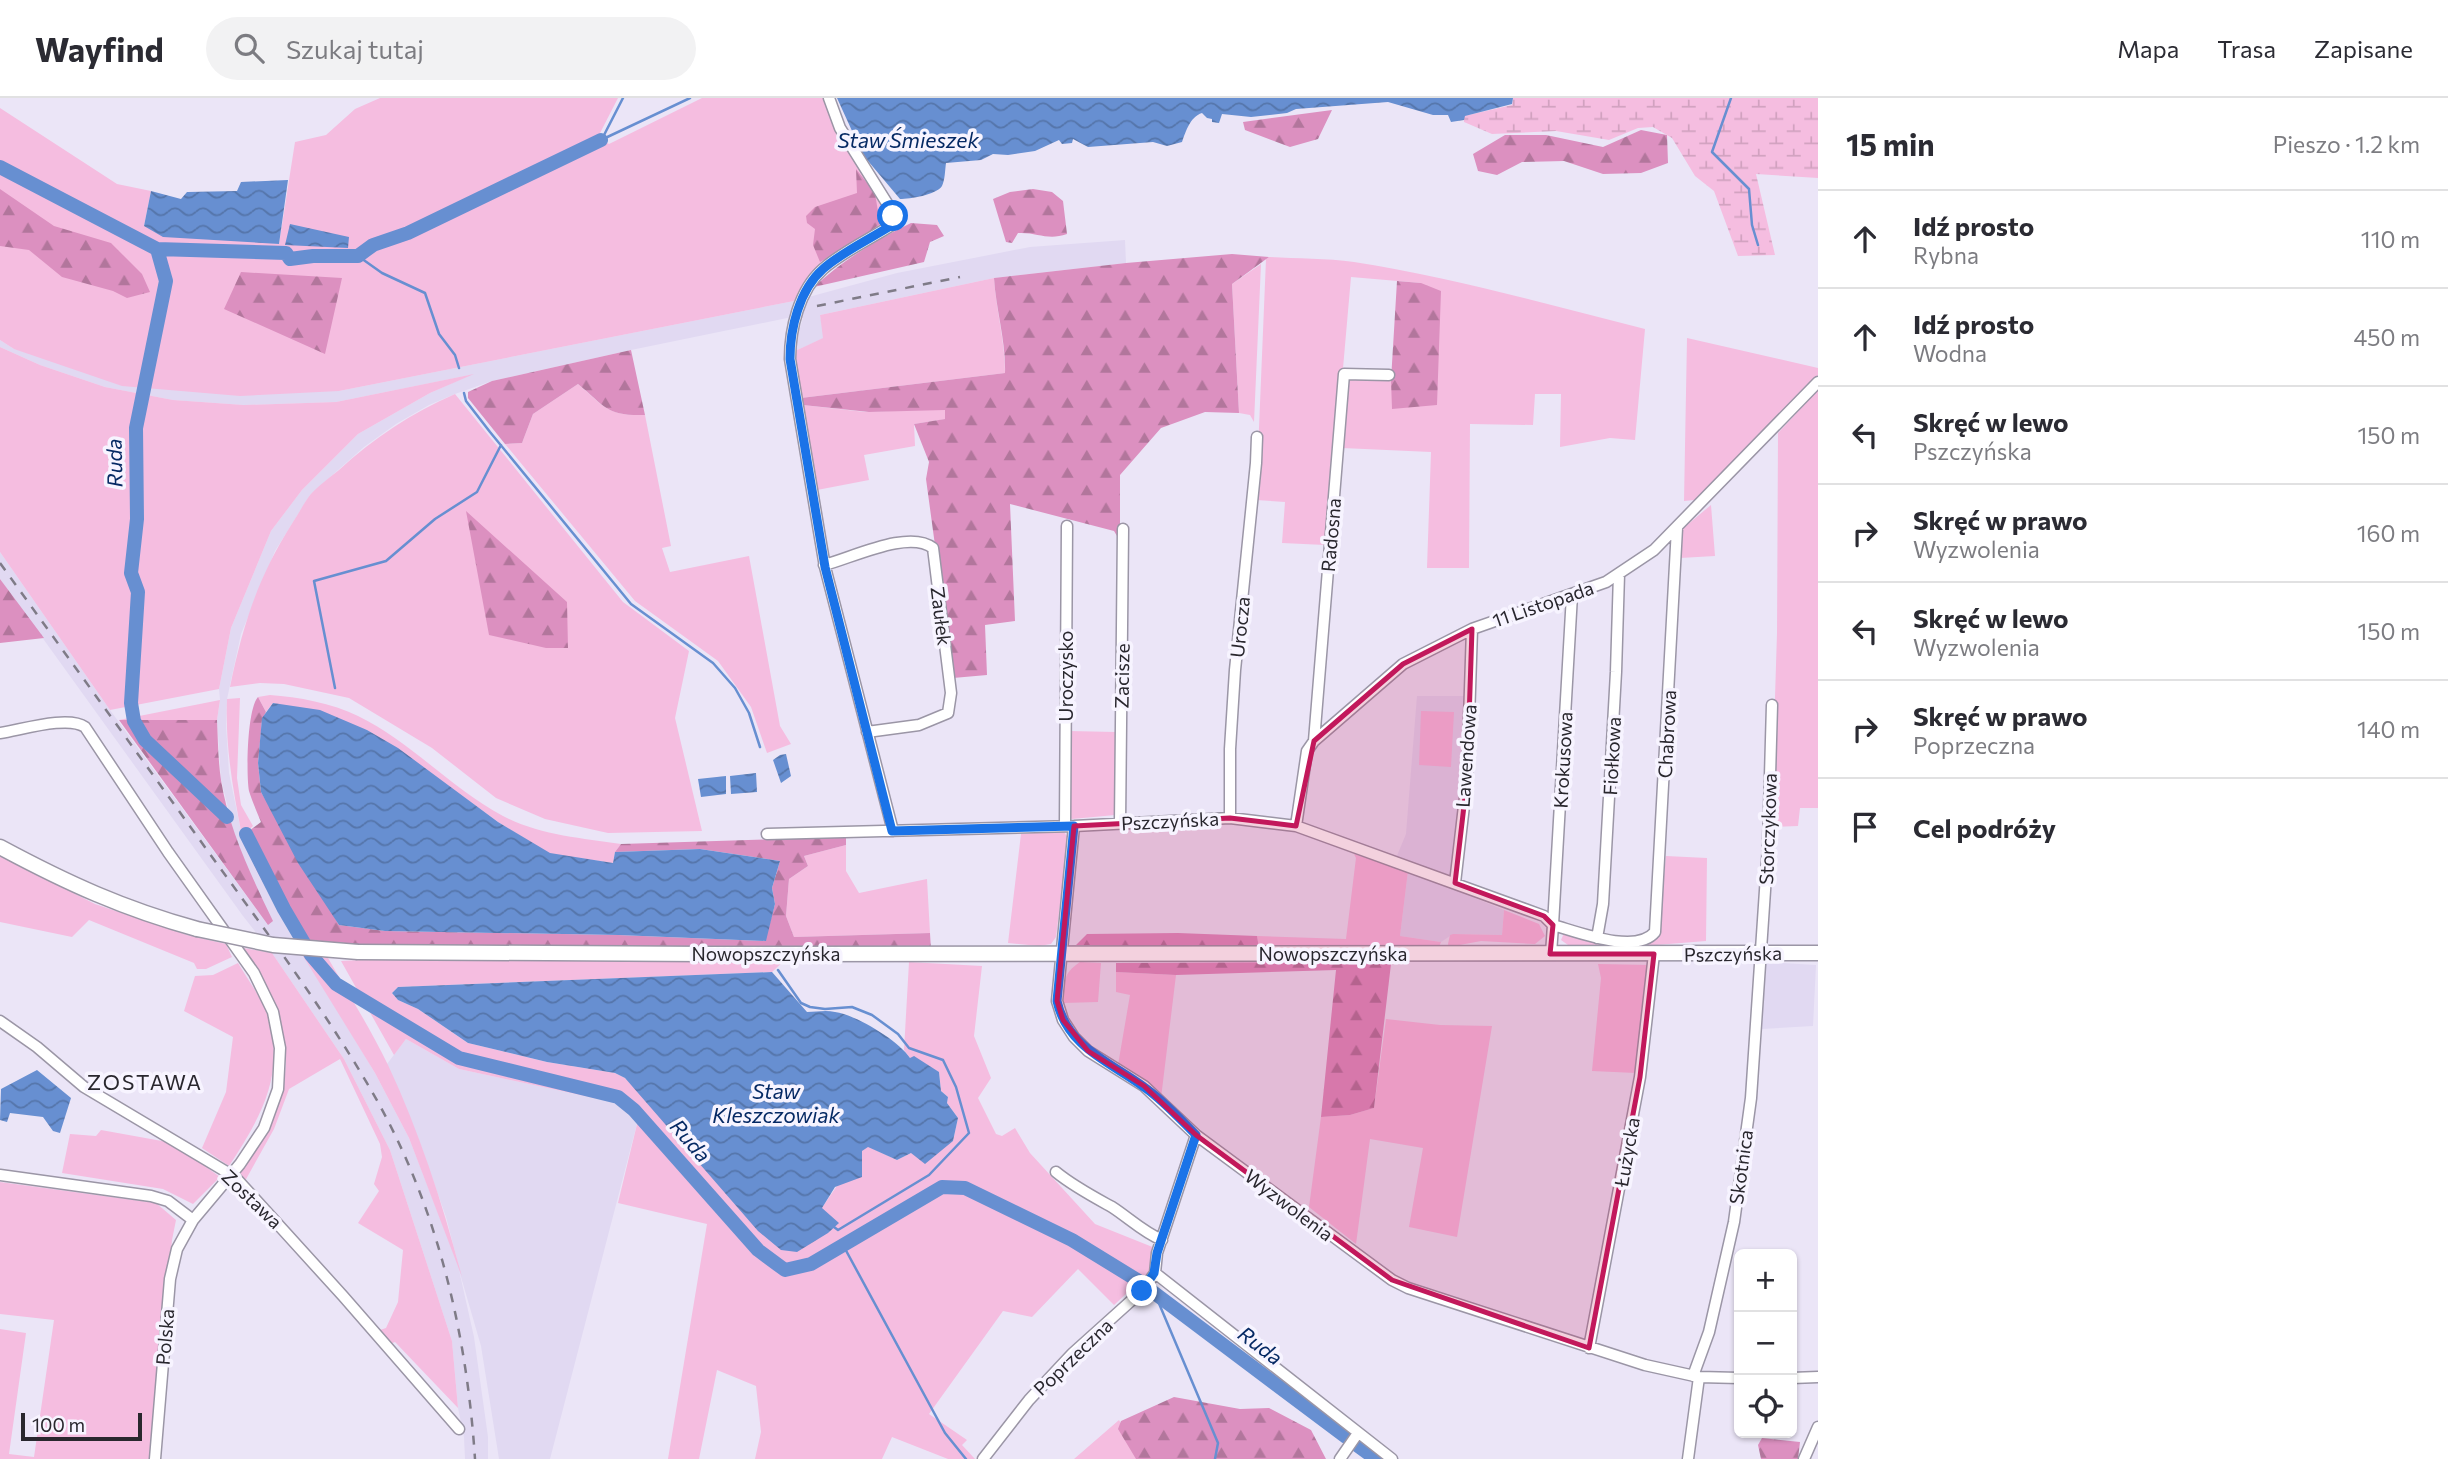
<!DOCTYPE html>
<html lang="pl">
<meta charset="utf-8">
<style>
body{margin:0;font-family:Commissioner,sans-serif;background:#f2f2f3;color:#2b2b33}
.controls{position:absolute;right:21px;bottom:21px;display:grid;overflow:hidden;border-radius:10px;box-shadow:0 2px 5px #0004}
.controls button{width:63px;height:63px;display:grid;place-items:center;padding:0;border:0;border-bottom:2px solid #e1e1e2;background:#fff;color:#2b2b33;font:35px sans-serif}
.scale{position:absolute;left:21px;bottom:18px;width:121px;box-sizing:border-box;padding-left:7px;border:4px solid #29272e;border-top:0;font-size:19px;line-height:24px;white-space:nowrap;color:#29272e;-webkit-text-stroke:5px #f7f4ff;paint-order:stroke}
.stop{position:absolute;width:21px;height:21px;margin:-16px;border:5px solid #1a73e8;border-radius:50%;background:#fff}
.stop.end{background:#1a73e8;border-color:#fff;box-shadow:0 2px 7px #0008}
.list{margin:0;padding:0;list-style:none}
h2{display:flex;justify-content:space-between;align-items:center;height:91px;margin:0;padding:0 28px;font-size:30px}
h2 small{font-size:23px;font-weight:400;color:#7c7c81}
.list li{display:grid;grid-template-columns:46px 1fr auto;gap:21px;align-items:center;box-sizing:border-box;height:98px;padding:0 28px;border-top:2px solid #e1e1e2}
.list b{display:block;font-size:26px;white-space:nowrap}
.list p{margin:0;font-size:23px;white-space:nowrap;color:#7c7c81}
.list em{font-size:23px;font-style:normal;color:#7c7c81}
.icon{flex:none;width:38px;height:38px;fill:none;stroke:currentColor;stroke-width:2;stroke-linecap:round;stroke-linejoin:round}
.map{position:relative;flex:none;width:1818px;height:1361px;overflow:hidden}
header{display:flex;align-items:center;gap:42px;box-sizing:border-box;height:98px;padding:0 35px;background:#fff;border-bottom:2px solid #e1e1e2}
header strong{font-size:33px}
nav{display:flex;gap:38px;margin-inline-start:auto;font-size:24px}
.search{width:490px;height:63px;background:#f2f2f3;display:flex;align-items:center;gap:18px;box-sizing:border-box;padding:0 24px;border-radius:38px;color:#7c7c81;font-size:26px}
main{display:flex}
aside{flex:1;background:#fff}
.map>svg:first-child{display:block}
.built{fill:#e1d9f2}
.grass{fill:#f5bde0}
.forest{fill:url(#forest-firs)}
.wetland{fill:url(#wetland-marsh)}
.water{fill:url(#water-waves)}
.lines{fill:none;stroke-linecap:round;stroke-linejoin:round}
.stream{stroke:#678fd1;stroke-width:2.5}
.river{stroke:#678fd1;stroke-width:14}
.minor-casing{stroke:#9b96a6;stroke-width:13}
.major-casing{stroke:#9b96a6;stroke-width:17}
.minor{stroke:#fff;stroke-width:10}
.major{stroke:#fff;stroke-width:14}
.rail{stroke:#7f7b87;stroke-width:2.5;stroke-dasharray:9 9;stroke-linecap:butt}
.major-bridge-casing{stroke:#9b96a6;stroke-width:17;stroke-linecap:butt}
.major-bridge{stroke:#fff;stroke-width:14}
.route{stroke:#1a73e8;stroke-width:9}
.marked{fill:#c2185b;fill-opacity:0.2;stroke:#c2185b;stroke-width:5;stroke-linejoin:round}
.labels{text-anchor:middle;stroke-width:7;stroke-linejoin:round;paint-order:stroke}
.street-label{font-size:19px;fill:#29272e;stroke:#f7f4ff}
.water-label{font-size:21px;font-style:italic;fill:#052964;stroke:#f7f4ff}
.neighbourhood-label{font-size:21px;letter-spacing:2px;fill:#29272e;stroke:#f7f4ff}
</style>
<header>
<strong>Wayfind</strong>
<div class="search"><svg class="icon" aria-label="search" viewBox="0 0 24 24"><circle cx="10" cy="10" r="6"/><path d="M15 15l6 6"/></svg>Szukaj tutaj</div>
<nav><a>Mapa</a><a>Trasa</a><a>Zapisane</a></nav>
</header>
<main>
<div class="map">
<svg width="1818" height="1361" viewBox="0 0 1818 1361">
<defs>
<pattern id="forest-firs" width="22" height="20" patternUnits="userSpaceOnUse" patternTransform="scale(1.75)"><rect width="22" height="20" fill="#dc90c0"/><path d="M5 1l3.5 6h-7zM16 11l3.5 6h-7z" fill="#b2769c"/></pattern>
<pattern id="wetland-marsh" width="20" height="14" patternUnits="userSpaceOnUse" patternTransform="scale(1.75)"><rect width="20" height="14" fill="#f5bde0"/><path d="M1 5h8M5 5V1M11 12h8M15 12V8" fill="none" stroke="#d2a2c0"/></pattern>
<pattern id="water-waves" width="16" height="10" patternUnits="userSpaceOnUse" patternTransform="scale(1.75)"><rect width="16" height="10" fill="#678fd1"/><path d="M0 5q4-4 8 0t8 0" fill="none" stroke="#5575aa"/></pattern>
</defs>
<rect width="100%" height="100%" fill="#ebe5f7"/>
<path class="built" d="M1125,142l1,23 -132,15 -174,37 4,23 -31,14 10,-34 -11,-1 -161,33 -139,31 -37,13 -26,11 -33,19 -32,23 -54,48 -35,56 -34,83 -14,65 -1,26 3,48 13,63 43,88 90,149 34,65 50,129 -13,-50 -26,-74 -33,-79 19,-25 53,30 159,34 20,17 -88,339h-51l-18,-113 -22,-76 15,67 14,100v22h-23l-1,-22 -6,-29 -6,-67 -62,-191 -46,-91 -72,-106 30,2 -25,-17 -19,-3 -15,-19 -243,-337v-27l110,158 158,215 -34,-92 -13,-54 -4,-59 3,-20 -1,-11 12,-61 40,-97 31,-41 56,-56 72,-41 40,-18 -134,27 -92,3 -71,-5 -68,-13 -65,-22 -40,-18v-7l14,9 325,42 455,-90 103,-28 133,-26z
M1417,598h50l-6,116 -9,65 -56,-19 10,-24z
M1408,773l96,39 -2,25 -49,-1 -12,8 -41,-6z
M1766,864l50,3 -3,61 -51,3z"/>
<path class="grass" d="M380,0h238l-20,39 11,7 93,-46h121l11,27 54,87 1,9c-37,24 -74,39 -95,80l-455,90 -99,5 -118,-10 -108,-37 -14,-9v-232l117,76 34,7 -7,35 135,18 16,-102 31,-7 29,-26z
M1269,159c28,2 57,1 85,5 98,15 195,43 291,67l-10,111 -25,-2 -50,9 1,-53h-26l-2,31 -63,-1 -1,144h-42l4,-116 -89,-4 6,-70 44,2 1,29 28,-126 -70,-6 -15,171h-4l-7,97 -43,-2 3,-41 -29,-2 10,-241z
M1261,166l-7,158 -4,-7 -11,-2 -7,-129z
M994,180c2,32 11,63 11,95l-204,25 -8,-46 30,-14 -3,-23z
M1687,240l131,30v7l-113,124 -21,2z
M0,249l40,18 65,22 68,13 71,5 92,-3 138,-28 -44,19 -72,41 -56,56 -31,41 -40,97 -12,61 -109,21 -110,-158z
M578,286c27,23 29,32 67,31l26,131 -9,2 8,24 79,-16 31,170 11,18 -24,9 -16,-46 -33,-46 -83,-60 -130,-157 17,-1 11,-29z
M1818,292v418h-18l-2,18 -27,1 6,-194 1,-200z
M455,296l168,208 66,49 -14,67 27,113 -94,2 -63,-14 -49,-21 -64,-50 -83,-50 -65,-14 -24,-1 -30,4c13,-63 28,-110 63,-165 6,-9 11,-19 17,-27 8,-9 19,-17 29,-25 35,-32 72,-57 116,-76z
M803,307l62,7 80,-3 1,10 -32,5 1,22 -51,9 5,25 -52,10z
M1711,407l4,51 -35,2 1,-28z
M270,597c28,2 62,8 88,21 53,26 93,72 145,100 36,19 78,22 118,28l-6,8 -2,11 -63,-9 -52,-32 -81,-59 -50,-33 -94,-27 -7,9 -8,-15z
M240,600l-3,80 4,27 12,21 -11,10c-9,-46 -17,-90 -15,-137z
M220,602l-3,20h-98z
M1421,613l33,1 -3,55 -32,-2z
M1069,633l47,1 -1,83 -43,4 -5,-3z
M1063,732l5,8 -12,99 -5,7 -12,2 -31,-3 13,-109z
M846,747v26l13,22 68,-14 3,54 -136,4 -8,-21 3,-37 19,-13 -4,-10z
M1354,756l54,17 -8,65 41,6 -2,5 -180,1 -2,-12 89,3 10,-81z
M0,758l95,48 92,31 39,9 6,13 -26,12h-9l-3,-6 -105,-43 -17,17 -72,-15z
M1666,758l41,2 -1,83 -50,4h-88l-7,-5 3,-7 74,11 11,-1 8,-5z
M1504,812l35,14 6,12 -10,8 -54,-3 -32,6 -1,-3 2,-9 3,-1 49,1z
M244,850l28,5 72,106 46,91 62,191 6,67 -63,-66 -5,2 -10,-14 6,-2 12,-26 5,-52 -45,-27 21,-32 -5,-7 8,-27 -2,-13 -40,-85 -51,30 -15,40 -29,52 -5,-5c2,-17 21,-30 28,-45 35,-74 14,-119 -24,-183z
M303,858l25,2c20,35 42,70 60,107 32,68 55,140 74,212l-53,-139 -34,-65z
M360,862l424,1 -12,11 -374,15 -6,6 6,7 20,9 50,34 79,19 68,11 10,5 20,21 183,134 10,-10 -17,-14 40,-58 6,-5 30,14 14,-7 42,-12 5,-23 -11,-15 1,-6 -7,-6 -2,-19 -29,-14 -6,-8 5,-88 73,4 -8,70 17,42 -13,20 18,36 6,2 13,-8 15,25 65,71 60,24 -4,23 -37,34 -36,-36 -46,48 -29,-6 -74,103 38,26 -5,5 13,14h-27l-56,-22 -10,22h-127l6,-27 -5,-46 -39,-16 -18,89h-31l39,-235 -89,-21 20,-83 -20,-17 -159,-34 -53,-30 -12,16 -53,-94z
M1080,864l21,1 -3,39 -35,1c1,-20 -1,-29 17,-41z
M238,865c10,17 26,38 31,57 16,57 -10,100 -40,146l-27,-18 24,-56 7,-55 -49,-26 11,-35 18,-1z
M1598,866l52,1 -14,108 -44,-2 9,-93z
M1116,874l60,3 -15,123 -43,-33 12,-70 -14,-3z
M1386,921l54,6 52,1 -35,211 -48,-10 14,-79 -53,-9 -14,105 -47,-37 12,-90 29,-2 24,-7z
M101,1032l72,13 47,34 -27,27 -30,-15 -101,-16 8,-39 26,2z
M0,1084l156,21 20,17 -4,20 -21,219h-151v-130l26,4 -17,121 25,3 20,-137 -54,-6z
M1119,1322l21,39h-66z"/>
<path class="forest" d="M1332,12l-14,29 -28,8 -45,-17 -2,-8z
M1641,32l26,5 1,28 -27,10 -38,1 -39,-13 -42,1 -25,13 -19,-4 -5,-17 32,-19h41l57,12z
M856,71l19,24 5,31 -25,19 -35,19 -7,-17 2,-16 -8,-6 -1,-7 9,-9 42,-14z
M0,91l54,37 57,17 31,31 8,18 -23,6 -14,-7 -51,-14 -33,-27 -29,-4z
M1033,91l19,3 11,9 4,33c-20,7 -29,-2 -49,-1l-6,10 -6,-1 -13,-43 17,-7z
M911,125l26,2 7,11 -14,6 -6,20 -110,25c29,-27 62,-47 97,-64z
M1232,156l37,3 -37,27 7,129 -34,-1 -44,16 -41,47v66l-6,-10 -104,-27 5,117 -30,4 2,50 -34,3 -27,-199 3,-17 -15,-38 31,-5v-9l-76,2 -66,-7 -2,-7 204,-25c1,-32 -9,-63 -11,-95l132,-15z
M241,174l101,6 -17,76 -101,-45z
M1397,183l24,2 20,8 -4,114 -45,4 -1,-29z
M631,252l14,65c-39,1 -39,-8 -67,-31l-45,30 -11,29 -17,1 -37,-46v-6l24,-11z
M466,413l101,91 1,46h-22l-57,-13z
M0,481l6,8 38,51 -44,5z
M258,599l8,15 -4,8 -4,43 3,29 78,133 46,6 233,4 147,6 10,-37 -3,-16 8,-27 -80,-12 -85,3 6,-8 225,-7v8l-42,11 4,10 -19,13 -3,37 8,21 136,-4 1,17 -578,-5 -58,-5 -38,-69 -15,-35 19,-14c-4,-10 -9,-21 -12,-31 -3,-17 -2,-82 9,-94z
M119,622h98c1,20 1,40 4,60 8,50 30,95 52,141l-5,4z
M1178,835l79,3 2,12 -183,-3 11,-11z
M1306,864l85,2 -17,144 -24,7 -29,2 15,-147 -160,5 -60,-3v-9z
M1174,1299l66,12 29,-1 42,22 15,29h-190l-18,-30 3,-8z
M1762,1340l38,4 -2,17h-37l-3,-14z"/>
<path class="wetland" d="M1513,0h305v80l-62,-4 19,81 -37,1 -24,-65 -19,-15 -23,-38 -19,-11 -15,1 -29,12 -53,-9 -64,3 -28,-12v-6l48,-11z"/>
<path class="water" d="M837,0h676l-1,6 -47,12 -1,4 -13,2 -3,-7h-15l-45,-13 -92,7 -9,4 -36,4 -29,-3 -3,9 -7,-1v-3l-5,-1 -5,-5c-12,4 -16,18 -20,29l-15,4 -14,-4 -65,5 -15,-8 -1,4 -10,1 -3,-4 -24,11 -27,4 -15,-1 -12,6 -35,3c-1,7 -1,17 -4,23 -6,9 -32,13 -42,13l-37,-44z
M288,82l-9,64 -116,-7 -19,-11 7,-35 30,8 6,-7 50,-1 4,-9z
M290,126l59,13 -1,11 -63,-3z
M273,605l47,7 47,20 31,18 100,74 52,31 63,10 2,-11 85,-3 80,12 -8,27 3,16 -9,37 -148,-6 -233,-4 -46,-6 -41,-62 -37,-71 -3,-29 4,-45z
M786,656l5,22 -10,7 -8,-23 7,-5z
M756,675l1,19 -26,2 -1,-18z
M726,678v18l-25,3 -3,-18z
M772,874l35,40c9,0 19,-2 28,0 21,3 63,28 75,46l4,-2 25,16 2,19 7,6 -1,6 11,15 -5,23 -28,23 -14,-11 -14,7 -29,-13 -6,4v26l-27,10 -13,21 17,15 -11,10 -31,19 -16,-2 -23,-19 -133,-153 -10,-5 -68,-11 -79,-19 -50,-34 -20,-9 -6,-7 6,-6z
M37,972l34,28 -11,35 -7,-2 -10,-14 -33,-4 -3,9 -7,-2 1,-31z"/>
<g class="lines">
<path class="stream" d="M1731,0l-19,54 37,37 3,36 6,20
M602,41l21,-41
M601,42l89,-42
M358,158l24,17 43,20 14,41 16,21 4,13
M464,295l2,8 24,31 141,172 82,59 22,25 14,25 11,34
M335,590l-21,-107 72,-20 49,-42 42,-27 24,-47
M778,872l23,33 9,4 15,2 27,-2 20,8 26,19 11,14 34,12 13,27 13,46 -40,42 -91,55 -4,-3
M843,1147l102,188 21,26
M1155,1196l63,149 -3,16"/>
<path class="river" d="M0,69l157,82 9,32 -30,147 1,91 -6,54 7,19 -7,111 3,18 11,19 82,77
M157,151l129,4 4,6 23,-3h45l15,-11 35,-12 193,-93
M246,736l38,75 27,46 25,29 123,74 159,39 16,13 124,140 27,20 26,-6 131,-77 23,1 107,52 70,43
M1149,1191l197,148
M1357,1347l19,14"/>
<g class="minor-casing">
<path id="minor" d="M829,0l11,30 50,80 3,9 -1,8c-22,14 -50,27 -69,44 -24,21 -33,60 -33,90l35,208 68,264
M824,467c28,-7 85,-36 109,-17l18,145 -3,20 -29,12 -52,7
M1572,497l-19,330c25,7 83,30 102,7l22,-404
M0,635c21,-3 68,-18 85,-6l83,125 86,121 19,39 7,36 -2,41 -14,39 -24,36 -47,56 -16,29 -7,30 -15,180
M1314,643l30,-367 45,1
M1230,720v-69l5,-79 21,-207 1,-26
M1120,725l3,-294
M1065,728l2,-300
M1074,728l-17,175 6,19 11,17 14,14 56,35 52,49 196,145 16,8 237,77 54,12 40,1
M1296,728l11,-75 7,-10 89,-77 69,-35 134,-47 48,-32 164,-168
M767,736l307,-8 156,-8 66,8 248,90 9,9 -2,29
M1455,785l12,-103 5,-151
M1597,840l6,-34 13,-232 3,-98
M0,923l37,26 47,40 151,90 108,119 116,133
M1056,1074c17,14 36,24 56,35 17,11 31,25 50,33
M0,1077l151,21 17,5 25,19
M1155,1175l237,186
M1589,1250l51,-271 14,-123
M1693,1278l16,-44 25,-110 17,-124 17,-252 4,-141
M1792,1280l26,-1
M983,1361l46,-59 44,-47 69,-62 13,-18 2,-20 39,-118
M1340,1361l18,-26
M1688,1361l11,-82
M1804,1361l14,-32"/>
</g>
<g class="major-casing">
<path id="major" d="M0,749c67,36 124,62 197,82
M358,854l346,2 1114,-1"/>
</g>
<use href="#minor" class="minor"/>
<use href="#major" class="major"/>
<path class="rail" d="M817,208l143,-29
M0,465c69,96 138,191 207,287 60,83 122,165 172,254 60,109 88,232 96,355"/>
<g class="major-bridge-casing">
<path id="major-bridge" d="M197,831l76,16 85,7"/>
</g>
<use href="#major-bridge" class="major-bridge"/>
</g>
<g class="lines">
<path class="route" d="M893,118l-1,9c-22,14 -50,27 -69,44 -24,21 -33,60 -33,90l35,208 67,264 182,-5 -17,175c10,46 53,61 87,86 19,13 35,31 52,48l-39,118 -3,20 -12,18"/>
</g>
<path class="marked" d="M1472,531l-5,151 -12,103 89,33 9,9 -3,29h104l-14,123 -51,271 -197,-68 -196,-145 -52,-49 -56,-35 -25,-31 -6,-19 17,-175 156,-8 66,8 18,-85 89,-77z"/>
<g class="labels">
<g class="street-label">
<text transform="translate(1331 437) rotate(-85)" y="7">Radosna</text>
<text transform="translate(1543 506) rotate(-19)" y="7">11 Listopada</text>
<text transform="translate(941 518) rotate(83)" y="7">Zaułek</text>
<text transform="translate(1240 529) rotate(-84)" y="7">Urocza</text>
<text transform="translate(1066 578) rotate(-90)" y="7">Uroczysko</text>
<text transform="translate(1122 578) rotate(-89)" y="7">Zacisze</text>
<text transform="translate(1667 636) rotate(-87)" y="7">Chabrowa</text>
<text transform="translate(1466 658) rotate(-86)" y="7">Lawendowa</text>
<text transform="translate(1612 658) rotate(-87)" y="7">Fiołkowa</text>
<text transform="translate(1563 662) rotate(-87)" y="7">Krokusowa</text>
<text transform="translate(1170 723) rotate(-3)" y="7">Pszczyńska</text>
<text transform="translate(1768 731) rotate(-88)" y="7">Storczykowa</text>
<text x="766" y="863">Nowopszczyńska</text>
<text x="1333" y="863">Nowopszczyńska</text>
<text transform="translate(1733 856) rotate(-1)" y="7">Pszczyńska</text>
<text transform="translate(1627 1054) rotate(-80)" y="7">Łużycka</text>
<text transform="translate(1741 1069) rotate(-82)" y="7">Skotnica</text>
<text transform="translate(252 1101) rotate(44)" y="7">Zostawa</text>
<text transform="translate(1289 1107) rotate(37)" y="7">Wyzwolenia</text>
<text transform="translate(165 1239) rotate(-85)" y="7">Polska</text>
<text transform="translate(1073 1259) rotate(-44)" y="7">Poprzeczna</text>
</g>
<g class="water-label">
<text x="908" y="50">Staw Śmieszek</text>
<text transform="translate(115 365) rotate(-91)" y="7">Ruda</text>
<text x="776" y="1001">Staw<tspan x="776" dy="24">Kleszczowiak</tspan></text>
<text transform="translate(690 1043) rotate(49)" y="7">Ruda</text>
<text transform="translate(1260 1248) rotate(37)" y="7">Ruda</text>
</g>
<g class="neighbourhood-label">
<text x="145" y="992">ZOSTAWA</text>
</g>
</g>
</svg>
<div class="controls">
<button>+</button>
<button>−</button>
<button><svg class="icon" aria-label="locate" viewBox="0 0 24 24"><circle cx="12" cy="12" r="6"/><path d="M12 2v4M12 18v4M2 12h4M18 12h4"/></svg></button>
</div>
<div class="scale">100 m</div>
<div class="stop" style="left:893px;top:118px"></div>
<div class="stop end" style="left:1142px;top:1193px"></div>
</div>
<aside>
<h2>15 min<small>Pieszo · 1.2 km</small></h2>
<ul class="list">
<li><svg class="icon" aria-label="ahead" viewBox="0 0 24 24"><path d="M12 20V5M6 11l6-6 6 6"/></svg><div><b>Idź prosto</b><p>Rybna</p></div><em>110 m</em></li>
<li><svg class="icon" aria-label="ahead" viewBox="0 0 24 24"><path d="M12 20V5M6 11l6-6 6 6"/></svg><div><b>Idź prosto</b><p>Wodna</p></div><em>450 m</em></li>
<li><svg class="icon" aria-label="left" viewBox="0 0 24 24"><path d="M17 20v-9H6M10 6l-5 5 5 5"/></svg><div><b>Skręć w lewo</b><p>Pszczyńska</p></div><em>150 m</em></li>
<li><svg class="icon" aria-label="right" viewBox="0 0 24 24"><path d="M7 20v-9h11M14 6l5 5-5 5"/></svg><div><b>Skręć w prawo</b><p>Wyzwolenia</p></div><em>160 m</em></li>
<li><svg class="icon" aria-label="left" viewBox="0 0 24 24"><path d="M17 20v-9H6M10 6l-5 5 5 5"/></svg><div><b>Skręć w lewo</b><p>Wyzwolenia</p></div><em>150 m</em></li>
<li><svg class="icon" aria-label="right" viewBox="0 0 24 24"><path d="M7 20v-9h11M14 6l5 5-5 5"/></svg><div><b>Skręć w prawo</b><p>Poprzeczna</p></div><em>140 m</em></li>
<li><svg class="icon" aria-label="arrive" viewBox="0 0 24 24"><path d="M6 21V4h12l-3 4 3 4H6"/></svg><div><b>Cel podróży</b></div></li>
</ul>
</aside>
</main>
